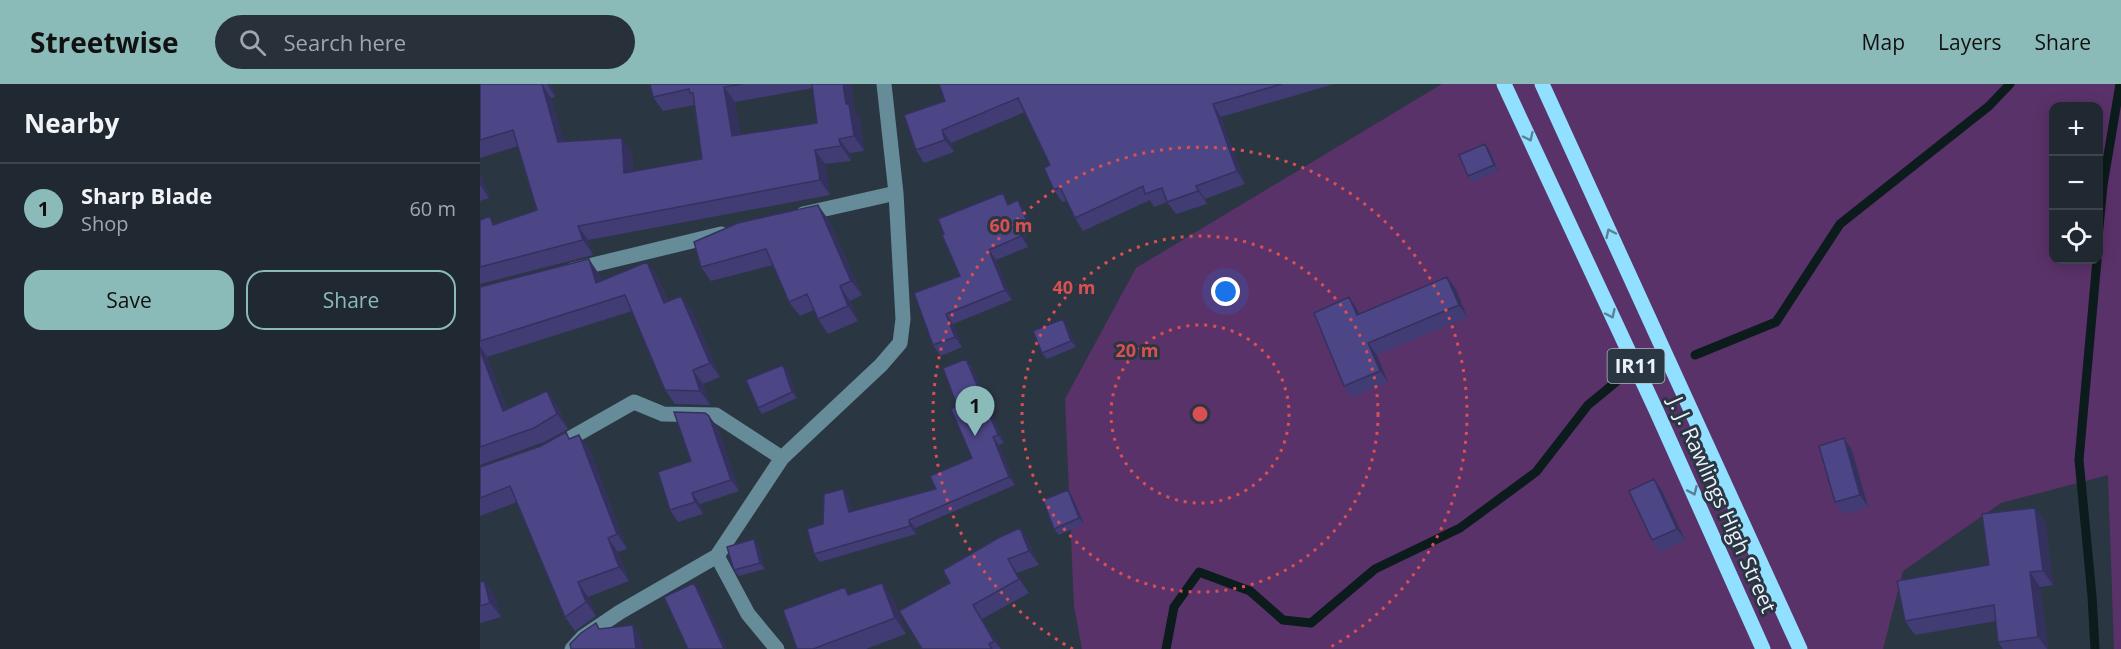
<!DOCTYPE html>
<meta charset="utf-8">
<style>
body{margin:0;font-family:"Open Sans",sans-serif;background:#28303a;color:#f1f3f6}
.controls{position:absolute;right:18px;top:18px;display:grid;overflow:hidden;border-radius:12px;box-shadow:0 3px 15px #0003}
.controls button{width:54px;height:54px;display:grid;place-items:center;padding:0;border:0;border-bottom:2px solid #3d444d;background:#202832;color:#f1f3f6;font:30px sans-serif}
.you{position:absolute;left:746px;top:208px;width:21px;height:21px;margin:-15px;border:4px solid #fff;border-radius:50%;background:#1a73e8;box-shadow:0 0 0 9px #1a73e833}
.badge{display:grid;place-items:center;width:39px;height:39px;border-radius:50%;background:#8bbbb9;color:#111;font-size:20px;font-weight:700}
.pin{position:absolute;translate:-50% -50px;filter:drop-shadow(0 2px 3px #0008)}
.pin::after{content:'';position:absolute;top:32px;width:21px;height:18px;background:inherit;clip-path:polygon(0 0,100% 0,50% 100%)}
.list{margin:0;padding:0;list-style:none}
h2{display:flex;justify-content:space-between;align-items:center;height:78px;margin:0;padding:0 24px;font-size:26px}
h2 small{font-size:20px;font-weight:400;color:#a2a6ac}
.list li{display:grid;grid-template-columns:39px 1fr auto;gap:18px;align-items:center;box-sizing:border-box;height:90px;padding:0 24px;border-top:2px solid #3d444d}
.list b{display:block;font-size:22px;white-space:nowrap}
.list p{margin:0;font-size:20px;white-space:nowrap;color:#a2a6ac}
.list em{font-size:20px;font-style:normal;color:#a2a6ac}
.actions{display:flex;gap:12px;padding:18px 24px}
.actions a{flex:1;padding:14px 0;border:2px solid #8bbbb9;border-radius:18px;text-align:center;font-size:21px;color:#8bbbb9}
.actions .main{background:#8bbbb9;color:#111}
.icon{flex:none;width:33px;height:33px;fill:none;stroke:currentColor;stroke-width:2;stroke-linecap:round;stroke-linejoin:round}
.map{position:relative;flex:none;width:1641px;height:565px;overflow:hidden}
header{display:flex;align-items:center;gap:36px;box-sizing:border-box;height:84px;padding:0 30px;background:#8bbbb9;color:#111}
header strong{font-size:28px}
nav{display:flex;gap:33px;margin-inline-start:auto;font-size:21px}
.search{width:420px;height:54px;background:#28303a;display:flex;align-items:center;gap:15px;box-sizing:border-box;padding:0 21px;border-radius:33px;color:#a2a6ac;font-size:22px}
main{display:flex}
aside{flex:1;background:#202832}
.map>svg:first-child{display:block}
.green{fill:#5a326a;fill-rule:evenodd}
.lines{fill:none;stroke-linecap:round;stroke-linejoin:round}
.stream{stroke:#0c1b1b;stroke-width:9}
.minor{stroke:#668b99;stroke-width:15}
.major{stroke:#91e0ff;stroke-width:15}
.wall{fill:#413c74;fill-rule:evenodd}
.shaded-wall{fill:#35315e}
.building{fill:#4c4687;stroke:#35315e;stroke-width:1.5}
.oneway{stroke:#598298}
.ring{fill:none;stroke:#da5052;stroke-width:3;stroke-dasharray:3 6}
.labels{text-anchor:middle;stroke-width:6;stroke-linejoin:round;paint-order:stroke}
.shield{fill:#2b3643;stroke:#b1bac4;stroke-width:1.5}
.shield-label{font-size:20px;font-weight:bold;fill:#ebf2fb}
.street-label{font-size:21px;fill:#ebf2fb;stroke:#2b3643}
.centre{fill:#da5052;stroke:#2b3643;stroke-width:3}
.ring-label{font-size:18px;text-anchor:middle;font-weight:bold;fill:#da5052;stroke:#2b3643;stroke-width:6;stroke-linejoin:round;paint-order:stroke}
</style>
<header>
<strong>Streetwise</strong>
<div class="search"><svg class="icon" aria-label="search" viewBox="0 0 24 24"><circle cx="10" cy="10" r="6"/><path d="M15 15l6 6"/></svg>Search here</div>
<nav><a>Map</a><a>Layers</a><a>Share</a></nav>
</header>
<main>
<aside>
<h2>Nearby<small></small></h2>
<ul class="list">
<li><span class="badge">1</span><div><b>Sharp Blade</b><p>Shop</p></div><em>60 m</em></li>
</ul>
<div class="actions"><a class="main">Save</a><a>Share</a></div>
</aside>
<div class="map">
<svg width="1641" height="565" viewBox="0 0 1641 565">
<rect width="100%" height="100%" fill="#2b3643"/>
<path class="green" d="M962,0h679v565h-7l-6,-174 -107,28 -98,68 -20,78h-801l-8,-43 -9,-207 71,-131zM1574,22h44v154h-44z"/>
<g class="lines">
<path class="stream" d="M1618,154l5,-53 17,-101
M1215,271l81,-33 64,-98 149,-118 21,-22
M686,565l8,-42 25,-35 51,19 33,29 28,3 64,-54 85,-41 76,-56 52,-67 28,-23
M1615,565l-3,-53 -13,-136 18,-200"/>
<path class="minor" d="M323,130l93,-21
M92,186l149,-36
M73,364l81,-46 29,12 53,1 66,43
M237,472l31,58 29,35
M92,565l11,-12 37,-25 97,-56 65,-98 99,-93 19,-22 3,-24 -7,-126 -12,-109"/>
<path class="major" d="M1024,0l152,326 107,239
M1062,0l258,565"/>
</g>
<path class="wall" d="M0,0h72l3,13 -4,1 13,44 68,10 1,20 69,-13 -8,-54 -31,6 -10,-14 -3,-13h201l4,28 5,6 4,33 -14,2 1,8 -26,3 5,31 -242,45 5,15 -113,29v-64l16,4 41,-14 -19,-64 -38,12zM333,4l4,35 -77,12 -5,-33z
M459,0h395l-113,33 24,67 -40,15 2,5 -31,10 -9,-12 -13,5 -4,-7 -67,31 -8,-13 -9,-17 -4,1 -8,-12 -4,-25 -25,-53 -74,31 3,9 -30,11 -8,-13 29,-49z
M1005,60l4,6 9,21 -26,11 -4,-6z
M0,89l9,25 -9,3z
M530,120l15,7 9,21 -10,4 4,11 -32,13 16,40 -59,24 9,23 -21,9 -8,-11 27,-69z
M348,135l34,76 -12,6 8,20 -30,13 -10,-15 -4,-9 -14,6 -11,-14 -16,-37 -62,16 -10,-14z
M119,190l2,6 56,-4 11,26 13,-6 11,15 28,66 -17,7 7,21 -35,-1 -10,-14 -33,-79 -145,46 20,52 50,-4 11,24 -24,13 -64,23v-178z
M967,193l9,12 11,28 -90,38 11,27 -36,15 -8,-11 13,-77 2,5z
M583,235l4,7 9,21 -29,12 -5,-6z
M486,275l6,8 32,76 -5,2 16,40 -100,43 1,6 -96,28 -6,-8 9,-30 20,-35 5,8 4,14 84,-22 36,-31 -15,-52z
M308,287l9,27 -35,16 -4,-6z
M229,332l9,12 21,63 -39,13 3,10 -25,8 -8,-12 21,-49z
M90,355l20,11 37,99 -9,3 11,29 -41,16 8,19 -21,15 -10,-14 -48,-115 -37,14v-49z
M1372,366l16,57 -25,7 -8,-12z
M1174,395l8,12 23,49 -25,12 -8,-12z
M588,406l4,6 12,28 -25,11 -5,-6z
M1555,424l10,14 8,63 -13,2 8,62h-45l-5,-7 -2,-21 -81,14 -10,-14 84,-56z
M540,444l9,14 10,23 -22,8 12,20 -47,26 19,30h-79z
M278,462l7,23 -26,7 -5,-6z
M4,497l10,14 7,22 -21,6v-41z
M370,511l43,3 13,36 -40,15h-69z"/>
<path class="shaded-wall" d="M62,0l9,14 18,59 -11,-15z
M67,0h5l3,13z
M363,0h8l4,28 5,6 4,33 -10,-15 -8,-32z
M244,3l11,15 7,49 -10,-15z
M733,20l8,13 24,67 -8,-13z
M462,46l9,13 3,9 -9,-12z
M142,54l10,14 2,36 -10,-15z
M359,55l11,14 1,8 -10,-15z
M1005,60l4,6 9,21 -4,-6z
M335,66l10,14 5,31 -10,-15z
M0,89l9,25 -9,-13z
M716,102l9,13 2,5 -9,-13z
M538,116l7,11 9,21 -7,-10z
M338,121l10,14 34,76 -11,-14z
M98,142l10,14 5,15 -10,-15z
M537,142l7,10 4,11 -7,-11z
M509,166l7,10 16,40 -7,-10z
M109,175l10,15 7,23 -10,-14z
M167,178l10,14 17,42 -10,-15z
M967,193l9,12 11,28 -8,-12z
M360,202l10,15 8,20 -10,-15z
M201,212l11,15 28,66 -10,-14z
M869,213l8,12 8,18 -8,-12z
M466,230l7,10 9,23 -7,-10z
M583,235l4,7 9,21 -5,-6z
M888,259l9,12 11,27 -8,-11z
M0,262l7,11 26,68 -10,-14 -23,-61z
M486,275l6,8 32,76 -6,-8z
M303,281l5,6 9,27 -5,-6z
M213,286l10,14 7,21 -10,-14z
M67,307l10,14 11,24 -11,-15z
M229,332l9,12 21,63 -8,-11z
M99,351l11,15 37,99 -10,-15z
M513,353l6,8 16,40 -6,-8z
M1364,354l8,12 16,57 -8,-12z
M1174,395l8,12 23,49 -8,-11z
M363,405l5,8 7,23 -6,-8z
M588,406l4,6 12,28 -5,-6z
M212,409l8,11 3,10 -8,-12z
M1555,424l10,14 8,63 -10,-14z
M429,436l6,8 1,6 -6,-8z
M540,444l9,14 10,23 -10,-14z
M128,454l10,14 11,29 -10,-14z
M274,455l4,7 7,23 -5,-6z
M528,475l9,14 12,20 -10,-14z
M1550,488l10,15 8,62h-1l-9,-12z
M4,497l10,14 7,22 -11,-14z
M98,498l10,15 8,19 -10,-14z
M214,499l8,11 25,55h-3z
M402,499l11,15 13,36 -11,-16z
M493,521l9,14 19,30 -7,-8z
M153,541l8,11 2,13h-7z"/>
<path class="building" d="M0,0h62l16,58 64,-4 2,35 78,-14 -9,-66h-3l-1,-4 -36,8 -3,-13h93l-19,3 8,49 85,-13 -5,-39h31l3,20h3l5,32 -15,3 2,7 -26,4 5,30 -242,46 5,14 -103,27v-47l10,-4 3,9 44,-15 -24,-80 -33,10z
M459,0h343l-69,20 24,67 -41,15 2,5 -31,11 -5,-14 -17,6 -2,-8 -68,32 -15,-31 -6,3 -10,-22 6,-3 -32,-67 -76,32 3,10 -29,10 -12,-35 41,-14z
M1005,60l9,21 -26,11 -9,-21z
M523,109l5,12 10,-5 9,22 -10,4 4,10 -32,14 16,40 -59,24 9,23 -22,8 -19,-52 46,-17 -18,-41 2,-1 -6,-15z
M338,121l33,76 -11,5 8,20 -30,13 -11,-25 -18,8 -23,-53 -65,18 -7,-25 44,-19z
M109,175l7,24 51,-21 17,41 17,-7 29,67 -17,7 7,21 -35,-1 -40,-95 -145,46v-54z
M967,193l12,28 -91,38 12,28 -36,15 -30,-73 35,-16 8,18z
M583,235l8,22 -29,12 -9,-22z
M0,266l23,61 44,-20 10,23 -23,14 -54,19z
M486,275l32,76 -5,2 16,40 -100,43 1,6 -96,28 -7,-25 16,-5 1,-30 19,-5 6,23 87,-23 -6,-13 42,-18 -21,-49 6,-3 -14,-38z
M303,281l9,27 -34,16 -12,-28z
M194,328l31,1 4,3 22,64 -39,13 3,9 -25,8 -12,-38 33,-11z
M86,348l3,7 10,-4 38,99 -9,4 11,29 -41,15 8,20 -21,15 -55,-131 -30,12v-31l61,-21z
M1364,354l16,57 -25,7 -16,-56z
M1174,395l23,50 -25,11 -23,-49z
M588,406l11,28 -25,11 -11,-29z
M1555,424l8,63 -13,1 8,65 -40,5 -4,-37 -89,16 -8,-40 92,-16 -7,-51z
M540,444l9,23 -21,8 11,20 -46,26 21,36 -5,3 3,5h-70l-23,-38 51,-28 -7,-13 57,-33z
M274,455l6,24 -26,7 -7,-23z
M4,497l6,22 -10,3v-24z
M214,499l30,66h-36l-24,-52z
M402,499l13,35 -82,31h-16l-14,-39 62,-23 3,8z
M116,539l3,6 34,-4 3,24h-65l-1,-5 11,-11z"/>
<defs><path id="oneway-chevron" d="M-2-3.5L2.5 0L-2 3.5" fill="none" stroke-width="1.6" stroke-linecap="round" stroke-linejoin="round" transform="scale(1.5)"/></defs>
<g class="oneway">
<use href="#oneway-chevron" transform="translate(1049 53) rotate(65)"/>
<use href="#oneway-chevron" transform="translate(1130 149) rotate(-115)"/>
<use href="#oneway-chevron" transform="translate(1131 230) rotate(65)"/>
<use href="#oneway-chevron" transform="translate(1213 407) rotate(66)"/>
</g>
<g class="ring">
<circle cx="720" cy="330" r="89"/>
<circle cx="720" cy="330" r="178"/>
<path d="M593 565A267 267 0 1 1 847 565"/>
</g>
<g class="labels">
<rect class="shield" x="1127.5" y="265" width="57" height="34" rx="4.5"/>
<g class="shield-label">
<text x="1156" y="289">IR11</text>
</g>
<g class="street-label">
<text transform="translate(1242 421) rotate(66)" y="7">J. J. Rawlings High Street</text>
</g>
</g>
<circle cx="720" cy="330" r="9" class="centre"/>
<g class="ring-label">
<text x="531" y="148">60 m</text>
<text x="594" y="210">40 m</text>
<text x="657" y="273">20 m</text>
</g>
</svg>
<div class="controls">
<button>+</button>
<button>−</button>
<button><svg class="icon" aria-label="locate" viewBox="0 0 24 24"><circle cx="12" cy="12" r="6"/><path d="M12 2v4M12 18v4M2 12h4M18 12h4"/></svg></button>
</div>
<div class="you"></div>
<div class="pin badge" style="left:495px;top:352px">1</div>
</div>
</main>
